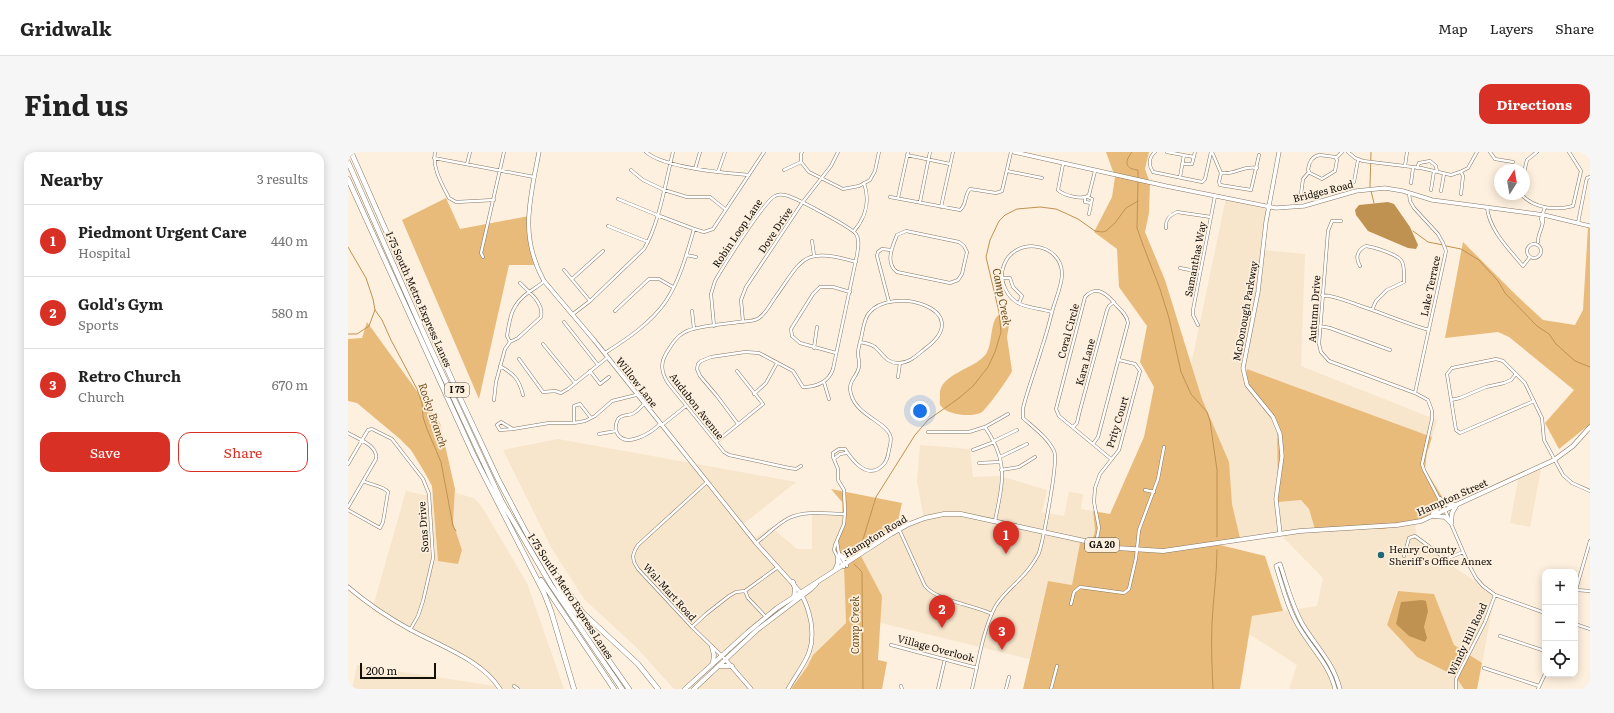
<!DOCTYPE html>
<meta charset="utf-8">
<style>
body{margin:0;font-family:Literata,serif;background:#f6f6f6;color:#222}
.controls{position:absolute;right:12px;bottom:12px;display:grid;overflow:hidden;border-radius:8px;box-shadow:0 2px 10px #0003}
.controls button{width:36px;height:36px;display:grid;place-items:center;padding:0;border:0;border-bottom:1px solid #e0e0e0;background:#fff;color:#222;font:20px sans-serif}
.compass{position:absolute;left:1146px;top:12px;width:36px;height:36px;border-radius:50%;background:#fff;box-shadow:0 2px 10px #0003;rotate:11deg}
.scale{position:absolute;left:12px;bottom:10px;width:76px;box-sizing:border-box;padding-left:4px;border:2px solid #14100a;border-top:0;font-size:11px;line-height:14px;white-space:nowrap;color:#14100a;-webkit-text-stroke:3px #fef0de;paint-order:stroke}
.you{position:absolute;left:572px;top:259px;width:14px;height:14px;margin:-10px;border:3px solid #fff;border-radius:50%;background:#1a73e8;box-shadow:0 0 0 6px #1a73e833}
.badge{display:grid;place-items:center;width:26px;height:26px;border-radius:50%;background:#d93025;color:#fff;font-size:13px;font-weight:700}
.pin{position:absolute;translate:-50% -33px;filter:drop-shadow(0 1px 2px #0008)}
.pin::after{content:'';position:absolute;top:21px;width:14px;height:12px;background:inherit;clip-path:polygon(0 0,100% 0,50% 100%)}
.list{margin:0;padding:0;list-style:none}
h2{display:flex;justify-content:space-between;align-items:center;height:52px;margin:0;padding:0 16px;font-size:17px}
h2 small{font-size:13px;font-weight:400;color:#767676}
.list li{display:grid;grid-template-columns:26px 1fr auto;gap:12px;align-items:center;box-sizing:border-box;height:72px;padding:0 16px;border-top:1px solid #e0e0e0}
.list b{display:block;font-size:15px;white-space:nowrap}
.list p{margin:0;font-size:13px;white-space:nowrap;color:#767676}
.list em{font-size:13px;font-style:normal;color:#767676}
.actions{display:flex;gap:8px;padding:12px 16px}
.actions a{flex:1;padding:9px 0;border:1px solid #d93025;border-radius:12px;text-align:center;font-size:14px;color:#d93025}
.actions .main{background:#d93025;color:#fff}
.icon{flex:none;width:22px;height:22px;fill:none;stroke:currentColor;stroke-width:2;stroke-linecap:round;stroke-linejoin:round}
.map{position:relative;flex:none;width:1242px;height:537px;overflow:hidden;border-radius:12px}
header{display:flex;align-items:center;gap:24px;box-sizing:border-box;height:56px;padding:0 20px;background:#fff;border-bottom:1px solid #e0e0e0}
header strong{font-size:19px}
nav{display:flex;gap:22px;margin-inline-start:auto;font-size:14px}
.intro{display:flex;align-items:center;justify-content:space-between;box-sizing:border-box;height:96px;padding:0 24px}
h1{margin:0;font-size:28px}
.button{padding:10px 18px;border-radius:12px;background:#d93025;color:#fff;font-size:14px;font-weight:700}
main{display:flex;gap:24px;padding:0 24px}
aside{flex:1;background:#fff;border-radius:12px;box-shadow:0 2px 10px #0003}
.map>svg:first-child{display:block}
.built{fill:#f7e5cc}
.green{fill:#e9bb7b}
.water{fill:#bf9251}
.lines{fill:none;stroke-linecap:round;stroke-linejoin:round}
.stream{stroke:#bf9251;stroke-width:1}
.street-casing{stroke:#837767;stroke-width:3.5}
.secondary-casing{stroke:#837767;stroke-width:4.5}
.primary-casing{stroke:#837767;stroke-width:5}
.highway-casing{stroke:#837767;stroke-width:5.5}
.street{stroke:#fff;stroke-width:2.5}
.secondary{stroke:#fff;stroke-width:3.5}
.primary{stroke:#fff;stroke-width:4}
.highway{stroke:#fff;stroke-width:4.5}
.poi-dot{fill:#206976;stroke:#fef0de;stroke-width:1.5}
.labels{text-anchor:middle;stroke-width:3.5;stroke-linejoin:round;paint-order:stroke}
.shield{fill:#fef0de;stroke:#5a534a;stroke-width:1}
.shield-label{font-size:9px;font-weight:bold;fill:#14100a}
.street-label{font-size:10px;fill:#14100a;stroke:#fef0de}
.poi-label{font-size:10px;fill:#14100a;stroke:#fef0de;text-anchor:start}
.water-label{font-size:11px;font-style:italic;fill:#6f501f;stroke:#fef0de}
</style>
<header>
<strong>Gridwalk</strong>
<nav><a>Map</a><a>Layers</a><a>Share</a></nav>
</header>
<div class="intro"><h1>Find us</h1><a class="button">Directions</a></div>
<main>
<aside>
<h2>Nearby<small>3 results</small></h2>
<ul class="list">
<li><span class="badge">1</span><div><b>Piedmont Urgent Care</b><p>Hospital</p></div><em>440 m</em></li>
<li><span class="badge">2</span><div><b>Gold's Gym</b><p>Sports</p></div><em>580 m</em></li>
<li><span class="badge">3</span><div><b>Retro Church</b><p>Church</p></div><em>670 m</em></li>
</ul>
<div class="actions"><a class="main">Save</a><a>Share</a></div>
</aside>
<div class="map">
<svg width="1242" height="537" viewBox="0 0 1242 537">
<rect width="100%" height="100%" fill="#fef0de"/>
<path class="built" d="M878,46l42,9 -5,43 42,4 -4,112 136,54 -5,17 -185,-68 30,53 1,80 23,-2 8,9 106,15 2,14 41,32 37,24 -13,69 -28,-18 -20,-51 -37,-3 -10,34 30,32 38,19 9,13h-175l8,-24 -48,-31 3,-18 65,-10 6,-28 -43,-44 -40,4 -8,-34 -41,-139z
M210,287l238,43 -54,43 11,14 18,-12 26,22h15v-35l30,1 4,108 -33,32 -6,12 -16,22h-117l-38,-42 -52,-48 -32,-50 -49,-99z
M572,293l50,4 3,28 27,-1 47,14 -5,22 22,4 5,-24 14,2 -2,15 12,2 2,19 -3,15 -12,-2 -8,42 -24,-4 -19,78 -152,-37 -16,-66 34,-22 29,-15 -7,-38z
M1194,312l-12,63 -20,-4 9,-48z
M58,339l27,6 5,64 24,-11 -9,-27 2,-30 19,5 8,9 45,76 37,106h-212l5,-24 138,21 -11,-13 -16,-12 -51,-25 -45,-26z"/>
<path class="green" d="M758,0h43l-4,17 5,14 -1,30 -4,19 20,48 37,119 27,63 3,42 8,34 -20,7 45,11 18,55 -31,5 -12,73h-217l25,-108 24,4 8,-42 12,1 3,-14 -2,-19 17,3 34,-77 10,-50 -14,-25 7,-36 -28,-39 -2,-38 -23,-17 18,-35 3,-20z
M98,46l14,31 69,-13c-2,22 0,30 9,49h-29l-30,134 -77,-179z
M1240,75h2v197l-31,25 -14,-26 29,-33 -65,-53 -11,-5 -53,6 18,-96 53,53 27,25 32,5 8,-15z
M651,163l7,4 3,6 -2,12 5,34c-1,4 -26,39 -30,41 -9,6 -35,3 -41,-6 -2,-2 -1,-6 -1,-9 -3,-23 34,-27 46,-43 7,-10 4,-35 13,-39z
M19,170l73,101 15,66 -2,34 9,27 -4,14 -20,-3 -6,-75 -7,-13 -14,-23 -11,-11 -43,-36 -9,-2v-62l14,-1z
M899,217l185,68 -5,16 -2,16 16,26 7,15 -33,14 -32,5h-68l-6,-20 -8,-9 -23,2 -1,-80 -33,-38z
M483,337l71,14 -7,31 -34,22 21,40 -4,64 9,2 -5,27h-91l16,-22 6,-12 33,-32 -2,-56 -11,-19 10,-23 -1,-23z
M1050,439l36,3 20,51 28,18 -5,26h-13l-9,-13 -38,-19 -30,-32z"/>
<path class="water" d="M1040,50l6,2 16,23 8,18 -2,4 -8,-1 -40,-17 -12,-16 -1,-5 4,-5z
M1074,448l4,1 2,10 -4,16 3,11 -2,4 -16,-6 -13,-12 5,-22z"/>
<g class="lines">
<path class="stream" d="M784,0c-8,10 -7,17 6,18v7
M790,30l-1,46 6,17 17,44 9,29 12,54 10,22 16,18 3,9 7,49v67
M1022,35l1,-35
M1023,39l3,12
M1065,79l15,11 15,3
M1098,94l15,3 18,11 19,21 7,12 32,33 12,8 7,10 19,17 15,6
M0,95l18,31 7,21 2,11 -6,16 -12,8h-9
M27,158l7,10 9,20 26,49 5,14 1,14 4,12 14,33 12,64 3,5
M503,402l10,-8 15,-49 39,-62 13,-15 31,-22 14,-12 15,-19 7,-15 6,-20 -2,-20 -13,-55 4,-17 9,-19 6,-6 12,-6 23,-2 16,2 9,4 13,6 17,12 7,1 4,-1 9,-8 11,-15 12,-7
M506,412l8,8 1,117
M865,537c-1,-22 -2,-43 -1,-65 1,-25 5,-49 5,-74"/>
<g class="street-casing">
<path id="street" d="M87,0c-3,16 7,32 14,46l7,4 38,-2
M298,0c18,16 79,21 103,23
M454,0l-1,2v8l8,10 34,17 16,-3 11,-6 5,-9 4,-19
M807,0c-6,5 -7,13 -2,20l49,10 3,-3 6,-27
M819,0l27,5
M864,0l9,21c15,2 21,-8 36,-5
M1000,0l7,6 8,3 58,7 30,7 9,-3 8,-4 9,-16
M1142,0l5,7 18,3
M559,3l43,9
M972,3l15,2 2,3 -2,11 -13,8 -12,-6 -2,-3c1,-8 4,-14 12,-15z
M86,6l100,19
M988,6l6,-6
M119,12l3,-12
M715,12l-5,26c5,5 25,11 31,5l6,-24
M834,12h10l3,-12
M1057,14l2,-14
M1069,16l2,-5 11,-2 6,5 1,6
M347,17l5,-17
M283,18l12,10 21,10 23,7h23l15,12
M436,18l17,-8
M659,19l35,7
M370,20l7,-20
M1176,20l3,-12 10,-8
M873,21l-2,9 1,3 31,5 8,-35
M832,25l4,-22
M1006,30l4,-22
M1063,31l2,-15
M1083,38l3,-19
M1093,39l3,-17
M1061,41l1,8 4,7 24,26 5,9 3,8 -31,142
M953,42l2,-15 6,-7
M1113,42l2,-18 -2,-4
M1173,42c12,14 34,17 52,12l8,-35 -12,-19
M542,45l70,13c7,-5 4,-15 10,-21l26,4 6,-2 9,-39
M740,45l4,2 -3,15
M550,46l10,-46
M737,46v4l6,1
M270,47l39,16 37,14 10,3 9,-3 51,-77
M572,50l10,-50
M593,55l12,-55
M1139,55c2,23 22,42 36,59l7,-9
M993,69h-9l-4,10 -9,113 2,8 8,9 86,32 13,7 4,11v8l-10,45 2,6 21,40 23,53 8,15 7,8 12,9 50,18
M1194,70l-1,-3 4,-12
M1230,71l8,-41 1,-4 3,-1
M260,74l40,16
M818,76c-1,-9 4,-13 11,-16l34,5
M506,79c12,-14 16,-31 10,-48
M558,79l53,11 5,4 3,6 -5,22 -4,6 -8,3 -53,-11c-12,-9 -5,-25 0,-37z
M464,89l2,14
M1190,90c-1,-7 7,-18 5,-25
M1179 99a7 7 0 1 1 14 0a7 7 0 1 1-14 0Z
M338,103l10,2
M135,105l-2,-4 23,-101
M1012,114c-5,-8 -3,-16 6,-20 8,1 30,8 35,14 4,5 3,16 3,22l-17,8 -11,11 -4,9
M832,116l20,4
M216,118l26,31
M653,126h9l3,9 9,9 -3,7
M224,127l31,-28
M974,143c13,1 25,6 36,10 24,8 47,18 71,25
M541,150l-12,-46 1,-4 4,-3 9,1
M267,159l34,-32h10l14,8
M344,159l2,18
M225,162l17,-13 54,-52c15,-24 22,-69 29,-97
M216,170l34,43
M395,170l-2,-22 5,-13 56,-84 29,-37 7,-14
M850,173l-5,-10v-5l22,-114
M366,174l-3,-32 4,-13c8,-14 49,-80 60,-85 2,-1 6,-2 9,-1 8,0 68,33 72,39 4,6 2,14 1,21l-24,114c-4,13 -17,18 -30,18l-10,-16 -34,-18 -14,-1 -34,5 -10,4 -3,3 -1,5 3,7 17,20 21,28
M972,174l10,2 60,22
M162,190l-3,-6c3,-20 5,-32 22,-44 6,-4 10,-6 15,-11
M195,192l32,39
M466,196l3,-21
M257,201c22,-14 46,-30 61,-52 14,-21 21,-48 28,-72
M488,201l-36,-10 -8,-7 -1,-7 22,-35 7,-7h13l17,5
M171,207l24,33 12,-1 6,2 7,-4 40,-32
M152,214c14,8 19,13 23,29
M242,219l10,13 9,-7
M550,225l2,-14
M476,230l5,17
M406,242l12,-11 11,-20
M146,248l2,-18 9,-33 5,-7 8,-4 23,-21c3,-14 -12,-25 -21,-34
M1103,248l9,-2 26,-11 18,-4 7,-3 5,-6
M1186,249l-74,32 -4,-3 -9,-56 5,-6 44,-9 7,2 22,22 17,35 2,22 19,35 9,8 18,8
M296,252c-3,3 -7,8 -12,10 -5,2 -10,0 -14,5 -2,4 -3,8 -2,12 8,20 36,1 44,-7
M153,270l12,7 -13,1 -3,-5z
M226,271v-17l6,-2 11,14
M314,273l24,-19
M637,275c6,9 11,18 14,28 7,21 0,45 -4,66
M725,275l4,-4 2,-9 28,-104 2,-4 5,-4
M165,277l36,-6h25l11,-2 10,-5 17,-15 24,-6
M580,280h41l16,-5 23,-13
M0,281c10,6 30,12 28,26l-28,48
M251,282l17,-3
M646,289l23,-11
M368,290l47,-38 -26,-33
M745,292l5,-7 30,-114c-1,-8 -7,-13 -12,-18 -8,-10 -19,-21 -31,-8l-29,112 3,7 52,43
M625,298l21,-8
M652,305l27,-13
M486,307l6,-5 6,-1
M631,311l21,-1
M0,312l20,-34 4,-1 20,10 31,40 6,15 4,64 -10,43 -5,15 -8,14
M453,314l-5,3 -7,-1 -60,-13 -5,-3 -56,-69c-7,-11 -8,-20 -1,-31 5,-8 10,-16 18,-20 10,-6 41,-8 54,-10 7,-1 14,0 20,-4 7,-5 11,-13 15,-19 30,-42 28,-52 82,-37
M653,318l18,-3 16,-10
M359,330l-69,63 -3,5 -2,6 1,6 4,7 54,58 33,32
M797,338l9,2
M0,358l32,18 3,-6 5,-30c-4,-6 -17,-7 -25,-11
M551,377l26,57c12,15 49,19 67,28
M489,390l2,12 8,12
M408,391c11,-8 21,-19 33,-25 16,-8 39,-4 56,-4
M748,391l3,-15 -5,-26 1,-14 5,-14 19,-24 21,-79 -5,-7 -16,-4
M1056,404l5,-18 6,-2 31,23 17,-7
M496,415l-7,-11 -3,-6 1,-5 9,-21 1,-12 -1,-22 -6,-10v-11l-5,-12v-4l6,-4h6c7,11 22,31 37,17 5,-4 6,-10 7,-16 1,-5 3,-10 1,-15 -4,-13 -34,-20 -39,-41 -4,-14 7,-17 8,-28 1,-4 -1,-8 -1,-12 0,-4 1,-8 2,-12 5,1 11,2 15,5 8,7 12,17 24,16 11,0 19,-9 27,-15 51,-39 -35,-63 -57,-35 -6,7 -6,20 -9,29
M1228,438l14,1
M397,439l3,7 18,19
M1227,441l15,-52
M723,452l3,-12 6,-5 44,6 5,-4 7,-31 3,-28 19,-51 6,-32
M1227,472l15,5
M344,475l14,-13 23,-18 7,-4 9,-1 33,-24
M1152,484l45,15
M543,493l86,23
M1136,516l55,18
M166,534l4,3
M553,534l1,3
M590,537l7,-30
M624,537c6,-26 11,-59 23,-82 9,-16 26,-26 36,-41 3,-4 6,-9 8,-13 4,-13 20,-93 15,-102 -6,-13 -21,-24 -31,-33v-10c5,-20 13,-40 19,-61 4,-11 7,-23 10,-35 3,-12 10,-26 10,-38 0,-32 -50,-39 -59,-6 -4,13 4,30 17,36 9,4 22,5 32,8
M658,537l3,-12
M703,537l6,-23
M1108,537v-10l29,-57 10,-27
M1190,537l7,-15"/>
</g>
<g class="secondary-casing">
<path id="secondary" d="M191,0c-9,47 -20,84 5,129l50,59 162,203 46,51
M666,0l152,34 110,22 28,-2 52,-15 29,-3 18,3 29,9 112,15 46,11
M931,0l-13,70 -8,70 -15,76 4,17 26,32 7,17 2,22 -6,43 4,34
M0,435c20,17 41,31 63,43 29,16 71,30 89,59
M377,507l26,30
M440,537c14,-25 28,-35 23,-67 -2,-10 -4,-18 -9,-26
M987,537c-6,-26 -27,-44 -39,-67 -10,-18 -14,-38 -20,-56l4,-2c7,21 12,42 23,61 14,23 30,37 37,64"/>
</g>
<g class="primary-casing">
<path id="primary" d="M1092,347l4,5 11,1
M1085,362l5,-6 2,-9
M1086,364l11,1 6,6
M1103,370l1,-9 4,-7
M492,403l5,3 7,1
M487,418l3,-7v-5
M445,430l2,7 -1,8
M364,495l2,8 -1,7
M370,514h14
M337,537l63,-57 29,-24 114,-74 16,-9 18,-7 19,-4h17l156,34 46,3 137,-20 97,-6 24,-4 133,-61 19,-14 17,-19
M346,537l63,-59 54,-41 5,-5"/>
</g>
<g class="highway-casing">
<path id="highway" d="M3,0l110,248 37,79 28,53 37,63 66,94
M0,10l81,183 73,157 49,83 71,104
M0,27l126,277 70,137 7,18 23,78
M202,414l33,47 55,51 20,25
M193,428l73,109"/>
</g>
<use href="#street" class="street"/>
<use href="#secondary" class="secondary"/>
<use href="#primary" class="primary"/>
<use href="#highway" class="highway"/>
</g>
<circle class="poi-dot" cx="1033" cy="403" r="4"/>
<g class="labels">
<g class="shield">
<rect x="97" y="231" width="24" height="14" rx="3"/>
<rect x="737" y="386" width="34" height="14" rx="3"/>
</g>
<g class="shield-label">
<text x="109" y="241">I 75</text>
<text x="754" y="396">GA 20</text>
</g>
<g class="street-label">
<text transform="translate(975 39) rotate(-14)" y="4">Bridges Road</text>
<text transform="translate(427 78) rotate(-56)" y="4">Dove Drive</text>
<text transform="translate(389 81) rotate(-56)" y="4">Robin Loop Lane</text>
<text transform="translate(847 107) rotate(-79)" y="4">Samanthas Way</text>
<text transform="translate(1082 134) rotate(-78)" y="4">Lake Terrace</text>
<text transform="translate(71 147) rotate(66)" y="4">I-75 South Metro Express Lanes</text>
<text transform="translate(966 157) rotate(-86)" y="4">Autumn Drive</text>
<text transform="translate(897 159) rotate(-80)" y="4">McDonough Parkway</text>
<text transform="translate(720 179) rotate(-75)" y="4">Coral Circle</text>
<text transform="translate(737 210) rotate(-75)" y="4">Kara Lane</text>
<text transform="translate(289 230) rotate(52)" y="4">Willow Lane</text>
<text transform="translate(349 254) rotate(52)" y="4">Audubon Avenue</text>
<text transform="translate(769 270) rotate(-73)" y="4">Prity Court</text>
<text transform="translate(1104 345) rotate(-24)" y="4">Hampton Street</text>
<text transform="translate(75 375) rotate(-94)" y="4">Sons Drive</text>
<text transform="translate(527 384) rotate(-31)" y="4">Hampton Road</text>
<text transform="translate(322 440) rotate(48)" y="4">Wal-Mart Road</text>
<text transform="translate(223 444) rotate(57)" y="4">I-75 South Metro Express Lanes</text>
<text transform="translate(1119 487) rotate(-65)" y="4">Windy Hill Road</text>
<text transform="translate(588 496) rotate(15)" y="4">Village Overlook</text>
</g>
<g class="poi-label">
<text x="1041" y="401">Henry County<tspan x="1041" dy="12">Sheriff's Office Annex</tspan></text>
</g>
<g class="water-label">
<text transform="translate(654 145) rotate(79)" y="4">Camp Creek</text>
<text transform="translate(85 263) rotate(71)" y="4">Rocky Branch</text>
<text transform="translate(507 473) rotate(-90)" y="4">Camp Creek</text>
</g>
</g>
</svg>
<div class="controls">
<button>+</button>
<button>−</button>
<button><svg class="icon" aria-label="locate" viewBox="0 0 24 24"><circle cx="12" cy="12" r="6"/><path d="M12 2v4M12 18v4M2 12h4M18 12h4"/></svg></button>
</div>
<svg class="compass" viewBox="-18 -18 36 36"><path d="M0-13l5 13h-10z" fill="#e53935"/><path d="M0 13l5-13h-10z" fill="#767676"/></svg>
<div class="scale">200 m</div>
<div class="you"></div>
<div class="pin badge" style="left:658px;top:402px">1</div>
<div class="pin badge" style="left:594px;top:476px">2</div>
<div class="pin badge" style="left:654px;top:498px">3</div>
</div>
</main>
